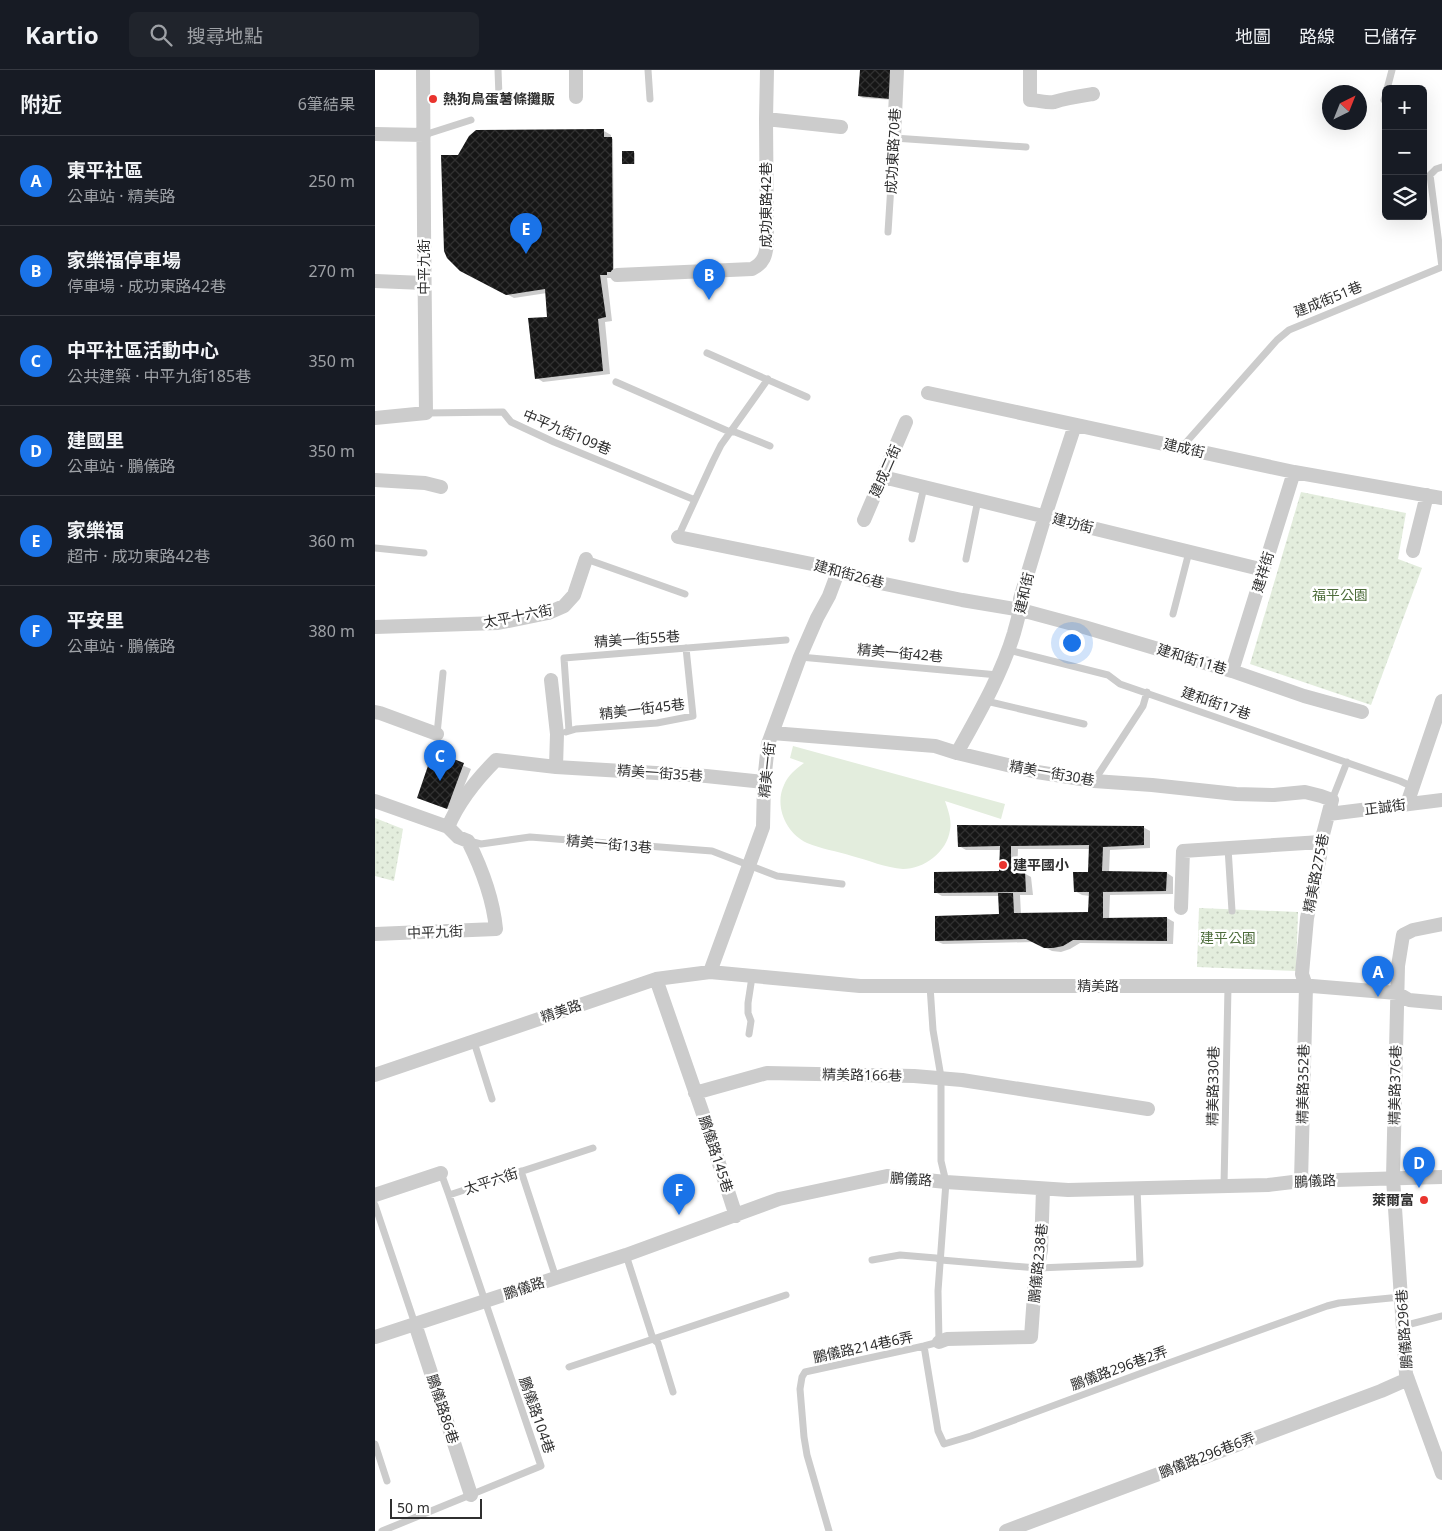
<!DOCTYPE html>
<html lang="zh-TW">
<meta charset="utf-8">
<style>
body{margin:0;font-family:"Noto Sans","Noto Sans TC",sans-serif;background:#20242c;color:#f1f3f6}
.controls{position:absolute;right:15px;top:15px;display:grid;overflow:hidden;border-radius:8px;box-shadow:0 5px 20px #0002}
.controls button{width:45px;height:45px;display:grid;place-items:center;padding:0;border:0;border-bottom:1px solid #363941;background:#171b24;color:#f1f3f6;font:25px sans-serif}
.compass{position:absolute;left:947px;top:15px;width:45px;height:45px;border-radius:50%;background:#171b24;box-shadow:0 5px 20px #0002;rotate:43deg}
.scale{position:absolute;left:15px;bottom:12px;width:92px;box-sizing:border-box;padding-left:5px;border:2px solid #2f2f2f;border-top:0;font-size:14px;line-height:18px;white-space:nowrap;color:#2f2f2f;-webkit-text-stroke:4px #fff;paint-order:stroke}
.you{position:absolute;left:696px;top:572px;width:18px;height:18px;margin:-12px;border:4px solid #fff;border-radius:50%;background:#1a73e8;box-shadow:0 0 0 8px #1a73e833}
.badge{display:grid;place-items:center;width:32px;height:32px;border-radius:50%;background:#1a73e8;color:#fff;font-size:16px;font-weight:700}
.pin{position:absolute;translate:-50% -41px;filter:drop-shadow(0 1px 2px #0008)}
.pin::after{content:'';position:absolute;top:26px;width:18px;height:15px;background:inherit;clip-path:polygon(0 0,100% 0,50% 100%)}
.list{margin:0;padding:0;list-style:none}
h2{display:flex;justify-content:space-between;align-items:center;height:65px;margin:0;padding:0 20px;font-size:21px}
h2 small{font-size:16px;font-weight:400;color:#9ea1a6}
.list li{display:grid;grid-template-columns:32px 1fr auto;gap:15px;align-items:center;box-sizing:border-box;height:90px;padding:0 20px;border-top:1px solid #363941}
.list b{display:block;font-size:19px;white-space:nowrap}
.list p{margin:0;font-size:16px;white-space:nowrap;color:#9ea1a6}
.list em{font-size:16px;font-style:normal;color:#9ea1a6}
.icon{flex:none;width:28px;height:28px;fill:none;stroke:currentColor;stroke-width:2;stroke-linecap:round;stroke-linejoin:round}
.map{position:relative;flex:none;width:1067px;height:1461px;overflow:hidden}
header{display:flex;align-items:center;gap:30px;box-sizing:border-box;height:70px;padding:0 25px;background:#171b24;border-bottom:1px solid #363941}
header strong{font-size:24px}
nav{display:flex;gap:28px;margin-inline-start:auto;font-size:18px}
.search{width:350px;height:45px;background:#20242c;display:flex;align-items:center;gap:12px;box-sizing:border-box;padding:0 18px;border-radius:8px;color:#9ea1a6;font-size:19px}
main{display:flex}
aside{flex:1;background:#171b24}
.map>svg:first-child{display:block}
.grass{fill:#e3eddd}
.park{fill:url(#park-dots)}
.shadow{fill:#0003;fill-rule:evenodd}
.building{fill:url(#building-cross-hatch)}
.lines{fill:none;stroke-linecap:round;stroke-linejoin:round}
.service{stroke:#ccc;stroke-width:7}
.minor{stroke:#ccc;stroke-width:14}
.poi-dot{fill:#e9342e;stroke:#fff;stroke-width:2}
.labels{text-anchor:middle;stroke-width:5;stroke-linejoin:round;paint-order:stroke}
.poi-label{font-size:14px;font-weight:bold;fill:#2f2f2f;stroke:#fff;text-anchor:start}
.street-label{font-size:14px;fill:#2f2f2f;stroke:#fff}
.park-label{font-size:14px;fill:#4d6c3b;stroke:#fff}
</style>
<header>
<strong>Kartio</strong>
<div class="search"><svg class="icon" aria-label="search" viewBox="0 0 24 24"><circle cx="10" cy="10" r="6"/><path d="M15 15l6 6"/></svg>搜尋地點</div>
<nav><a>地圖</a><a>路線</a><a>已儲存</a></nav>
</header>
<main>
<aside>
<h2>附近<small>6筆結果</small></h2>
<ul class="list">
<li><span class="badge">A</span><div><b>東平社區</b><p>公車站 · 精美路</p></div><em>250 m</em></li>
<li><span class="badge">B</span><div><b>家樂福停車場</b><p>停車場 · 成功東路42巷</p></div><em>270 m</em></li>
<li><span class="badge">C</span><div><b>中平社區活動中心</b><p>公共建築 · 中平九街185巷</p></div><em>350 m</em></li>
<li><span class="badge">D</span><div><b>建國里</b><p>公車站 · 鵬儀路</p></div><em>350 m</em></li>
<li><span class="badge">E</span><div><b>家樂福</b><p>超市 · 成功東路42巷</p></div><em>360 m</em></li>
<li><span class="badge">F</span><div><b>平安里</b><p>公車站 · 鵬儀路</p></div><em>380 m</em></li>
</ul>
</aside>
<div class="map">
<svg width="1067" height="1461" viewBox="0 0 1067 1461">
<defs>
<pattern id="park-dots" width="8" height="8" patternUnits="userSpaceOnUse" patternTransform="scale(1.25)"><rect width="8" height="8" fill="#e3eddd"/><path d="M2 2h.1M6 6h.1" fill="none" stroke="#c3ccbe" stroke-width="1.8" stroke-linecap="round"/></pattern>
<pattern id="building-cross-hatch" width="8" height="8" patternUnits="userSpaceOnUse" patternTransform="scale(1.25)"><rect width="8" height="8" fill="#161616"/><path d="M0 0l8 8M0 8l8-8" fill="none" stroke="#303030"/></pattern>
</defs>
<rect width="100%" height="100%" fill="#fff"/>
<path class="grass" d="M418,676l212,58 -4,15 -56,-18c3,9 7,19 5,29 -3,22 -26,39 -47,39 -17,-1 -35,-9 -51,-13 -15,-5 -31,-7 -45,-13 -21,-10 -33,-37 -23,-58 4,-10 12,-16 20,-22l-14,-5z"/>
<path class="park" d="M926,422l105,21 -8,46 24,9 -51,137 -121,-41z
M0,748l28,11 -9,52 -19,-5z
M824,838l99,4 -2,59 -99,-4z"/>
<path class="shadow" d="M487,0l32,30 -31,-2 -4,-2z
M102,61h127l7,4v3l2,1 1,133 -1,6h-6l5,43 -7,1 5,52 -67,8 -6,-4 11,-60 -1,-25 -33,5 -45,-24 -11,-117z
M258,82l2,1v11l-11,-1z
M59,683l37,16 -17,42 -29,-10 -7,-4z
M768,757l7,4v17l-40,2 -1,22 58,1 6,4v17l-63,1 -1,24 58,-1 7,4 -1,22 -93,-1 -10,6 -9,3 -9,-1 -18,-9 -91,2 -7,-3 64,-26 -1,-19h-57l-7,-4 65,-20 1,-22h-35l-7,-4zM643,779h72v25l-15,17 7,4 8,1 -1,17 -68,1 -1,-19h13l-2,-18 -7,-4 -7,-1z"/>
<path class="building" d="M485,0h32l-2,29 -32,-3z
M229,59v8h8l1,135h-6v3h-7l6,42 -8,2 5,52 -68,8 -7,-61 19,-1 -2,-28 -39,6 -46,-24 -13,-13 -3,-7 -3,-96h17l11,-19 7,-6z
M247,81h12v13h-12z
M58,681l31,12 -17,46 -30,-11z
M582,755l187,1v19l-41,2 -1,24 65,1 -1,19 -63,1v26l64,-1v24l-94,-1 -10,6 -10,2h-9l-18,-9 -91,2v-25l64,-2 -1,-21h15l1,20 74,-1 1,-20h-15l-1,-20h15l1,-27 -78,1v25h14l1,21 -92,1v-21l65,-1 1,-25 -42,1z"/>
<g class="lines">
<path class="service" d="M123,0l1,26
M273,0l2,29
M1012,19l5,-19
M1009,30l2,-6
M49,65l47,-15
M513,162l6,-94 132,9
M1067,197l-12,-92 6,-6 6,-2
M332,283l100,44
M241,312l114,50h5l35,14
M51,343l77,-1 8,10 43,20 141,58
M807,377l95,-107 12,-10 153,-63
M303,467l35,-76 8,-16 47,-66
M537,469l12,-52
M0,478l49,5
M211,489l99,35
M591,489l12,-59
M798,544l16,-62
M634,580l99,25 12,9 280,97 13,6
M425,587l198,18
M611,631l98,23
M194,661l-5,-73 222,-18
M191,662l10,-3 81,-6 36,-7 -7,-68
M62,664l6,-61
M719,711l49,-75 4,-14
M957,730l15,-38
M94,771l12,3 49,-7 182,14 65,25 65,8
M853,778l4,63
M374,964l2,-13 -3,-8v-10l4,-26
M99,972l18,57
M146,1101l35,107
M66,1103l8,22 144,-47
M849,1116l4,-199
M0,1135l40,119
M251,1185l27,84 5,4 15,49
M497,1190l28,-5 36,3 5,2 96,8 103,-4 -3,-76
M1028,1256l39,-10
M549,1276l14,85 6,13 27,-8 195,-72 161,-58 12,-3 62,-6
M194,1297l217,-72
M0,1374l12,37
M7,1461l159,-65 -92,-271
M454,1461l-22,-76 -3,-18 -4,-48 2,-12 3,-5 119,-26 15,-4 -1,-51 8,-109 -5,-21v-84l-8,-47 -3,-44"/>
<path class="minor" d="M655,0v30c7,0 17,3 24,2 12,-4 26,-6 39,-8
M201,27v-27
M391,49l75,8
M0,64l49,1
M519,68l3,-68
M242,205l135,-6c12,-6 14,-14 15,-26l-1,-124 1,-49
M0,211l49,2
M553,323l366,79 148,26
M0,348l51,-5c-2,-114 -2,-229 -3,-343
M508,407l381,93
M0,410l50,3 16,4
M489,450l42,-98
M303,467l134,27 68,19 82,17 59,10 63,17 148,44 72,25 58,16
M1038,481l14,-56
M0,557l123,-4 50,-10 16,-7 10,-11 12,-36
M857,601l62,-199
M0,642l5,1 57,21
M397,663l163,13 22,7 80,19 57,9 58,4 84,9 38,1 31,-3 16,4 11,4 -11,42 -1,14 -13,62 -5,56 4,12 -5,195
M582,683c21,-38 44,-77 57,-120 3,-12 7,-21 6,-34l25,-83 30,-91
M181,697l150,9 58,6
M0,731l73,26 10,10 10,4c14,28 25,57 28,88l-121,5
M1032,734l35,-103
M954,744l113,-14
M73,757c10,-24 29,-48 48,-67l60,7 1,-33 -6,-54
M806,838l2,-57 138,-9
M1067,854l-29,6 -10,5 -5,31 -5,212 13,196 36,99
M335,902l53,-145 1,-45 4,-38 32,-87 17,-39 12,-22 9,-24
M281,909l47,135 33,102
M0,1005l281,-96 54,-7 150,14h452l85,7 12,7 33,3
M320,1023l72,-20 147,3 48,4 186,29
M0,1125l66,-22
M40,1254l56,171
M0,1267l251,-82 153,-56 108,-23 59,6 122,8 200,-5 33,-4 141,-4
M564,1272l8,-3 84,-2 4,-56 6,-31 2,-61
M631,1461l375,-140 27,-12"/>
</g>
<g class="poi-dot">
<circle cx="58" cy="29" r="5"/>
<circle cx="628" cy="795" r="5"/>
<circle cx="1049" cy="1130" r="5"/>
</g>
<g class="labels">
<g class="poi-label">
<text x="68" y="34">熱狗鳥蛋薯條攤販</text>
<text x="638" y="800">建平國小</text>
<text x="1039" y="1135" text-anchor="end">萊爾富</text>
</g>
<g class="street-label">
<text transform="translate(518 81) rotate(-87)" y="5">成功東路70巷</text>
<text transform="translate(391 135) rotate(-90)" y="5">成功東路42巷</text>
<text transform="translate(49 197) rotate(-90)" y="5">中平九街</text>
<text transform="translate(953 229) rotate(-22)" y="5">建成街51巷</text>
<text transform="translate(192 362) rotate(23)" y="5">中平九街109巷</text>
<text transform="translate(809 378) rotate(13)" y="5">建成街</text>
<text transform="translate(510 401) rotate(-66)" y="5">建成二街</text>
<text transform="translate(698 453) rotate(14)" y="5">建功街</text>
<text transform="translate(888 502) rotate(-73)" y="5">建祥街</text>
<text transform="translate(474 504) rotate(15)" y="5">建和街26巷</text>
<text transform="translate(649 523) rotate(-77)" y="5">建和街</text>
<text transform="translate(143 546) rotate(-11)" y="5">太平十六街</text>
<text transform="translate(262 569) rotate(-4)" y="5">精美一街55巷</text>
<text transform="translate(525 583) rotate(5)" y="5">精美一街42巷</text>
<text transform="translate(817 589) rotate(17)" y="5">建和街11巷</text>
<text transform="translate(841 633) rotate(19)" y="5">建和街17巷</text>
<text transform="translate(267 639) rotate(-7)" y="5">精美一街45巷</text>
<text transform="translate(392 700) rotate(-84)" y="5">精美一街</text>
<text transform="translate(285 703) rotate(4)" y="5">精美一街35巷</text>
<text transform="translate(677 703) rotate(10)" y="5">精美一街30巷</text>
<text transform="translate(1010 737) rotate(-7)" y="5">正誠街</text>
<text transform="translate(234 774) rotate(5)" y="5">精美一街13巷</text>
<text transform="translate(941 803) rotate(-79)" y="5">精美路275巷</text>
<text transform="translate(60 862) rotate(-2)" y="5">中平九街</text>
<text x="723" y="921">精美路</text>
<text transform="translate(186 941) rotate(-19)" y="5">精美路</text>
<text transform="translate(487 1005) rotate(1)" y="5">精美路166巷</text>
<text transform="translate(928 1014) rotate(-89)" y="5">精美路352巷</text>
<text transform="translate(1020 1015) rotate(-89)" y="5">精美路376巷</text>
<text transform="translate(838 1016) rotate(-89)" y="5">精美路330巷</text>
<text transform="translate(341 1084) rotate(72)" y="5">鵬儀路145巷</text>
<text transform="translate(536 1109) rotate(4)" y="5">鵬儀路</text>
<text transform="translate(116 1111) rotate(-18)" y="5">太平六街</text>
<text transform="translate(940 1111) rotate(-3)" y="5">鵬儀路</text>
<text transform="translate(663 1193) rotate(-84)" y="5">鵬儀路238巷</text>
<text transform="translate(149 1218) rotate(-18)" y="5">鵬儀路</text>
<text transform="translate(1029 1259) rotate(-94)" y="5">鵬儀路296巷</text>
<text transform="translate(488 1277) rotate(-12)" y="5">鵬儀路214巷6弄</text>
<text transform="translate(744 1298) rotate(-20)" y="5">鵬儀路296巷2弄</text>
<text transform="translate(68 1339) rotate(72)" y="5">鵬儀路86巷</text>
<text transform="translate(162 1345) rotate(71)" y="5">鵬儀路104巷</text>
<text transform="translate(832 1385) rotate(-21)" y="5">鵬儀路296巷6弄</text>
</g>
<g class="park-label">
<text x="965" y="530">福平公園</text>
<text x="853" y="873">建平公園</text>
</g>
</g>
</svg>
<div class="controls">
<button>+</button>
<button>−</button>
<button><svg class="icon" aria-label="layers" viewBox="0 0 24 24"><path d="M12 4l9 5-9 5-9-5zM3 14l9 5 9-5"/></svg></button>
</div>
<svg class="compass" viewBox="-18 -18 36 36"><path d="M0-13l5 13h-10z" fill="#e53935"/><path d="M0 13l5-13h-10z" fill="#9ea1a6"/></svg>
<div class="scale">50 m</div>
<div class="you"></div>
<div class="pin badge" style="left:1003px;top:927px">A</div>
<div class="pin badge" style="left:334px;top:230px">B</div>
<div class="pin badge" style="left:65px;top:711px">C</div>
<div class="pin badge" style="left:1044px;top:1118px">D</div>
<div class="pin badge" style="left:151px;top:184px">E</div>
<div class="pin badge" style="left:304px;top:1145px">F</div>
</div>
</main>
